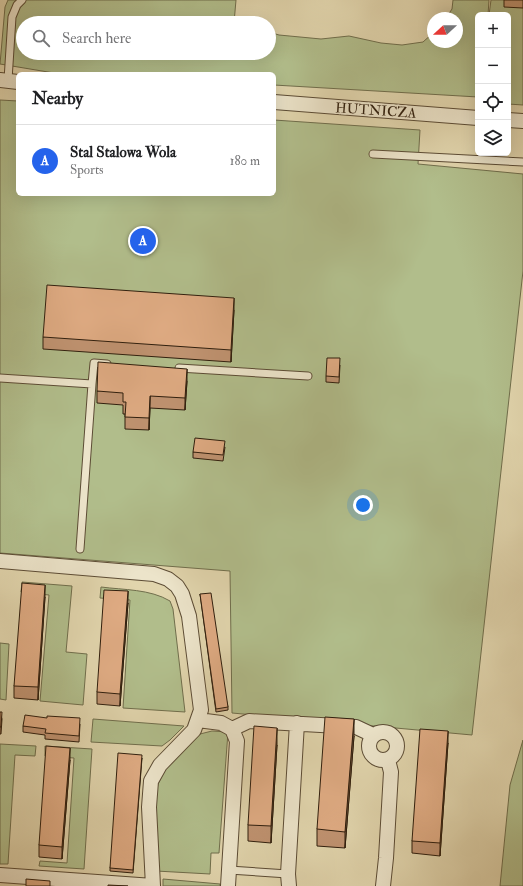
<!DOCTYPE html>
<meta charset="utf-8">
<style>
body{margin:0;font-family:"IM FELL Double Pica",serif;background:#f6f6f6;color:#202124}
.controls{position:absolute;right:12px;top:12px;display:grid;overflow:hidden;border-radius:6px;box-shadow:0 4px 16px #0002}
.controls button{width:36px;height:36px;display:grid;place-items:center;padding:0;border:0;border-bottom:1px solid #e0e0e0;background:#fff;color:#202124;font:20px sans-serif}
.compass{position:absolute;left:427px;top:12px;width:36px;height:36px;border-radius:50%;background:#fff;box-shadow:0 4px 16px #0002;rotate:249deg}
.you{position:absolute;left:363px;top:505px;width:14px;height:14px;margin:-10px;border:3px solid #fff;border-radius:50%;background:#1a73e8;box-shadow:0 0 0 6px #1a73e833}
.badge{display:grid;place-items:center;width:26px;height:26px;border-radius:50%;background:#2563eb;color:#fff;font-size:13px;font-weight:700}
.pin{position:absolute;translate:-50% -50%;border:2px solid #fff;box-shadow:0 1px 4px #0006}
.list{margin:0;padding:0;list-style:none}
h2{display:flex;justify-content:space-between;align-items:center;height:52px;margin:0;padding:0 16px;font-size:17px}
h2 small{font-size:13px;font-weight:400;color:#757577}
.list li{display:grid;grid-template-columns:26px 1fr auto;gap:12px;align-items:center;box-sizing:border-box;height:72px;padding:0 16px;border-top:1px solid #e0e0e0}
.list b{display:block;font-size:15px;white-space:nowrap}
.list p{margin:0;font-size:13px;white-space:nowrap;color:#757577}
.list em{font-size:13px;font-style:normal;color:#757577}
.icon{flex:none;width:22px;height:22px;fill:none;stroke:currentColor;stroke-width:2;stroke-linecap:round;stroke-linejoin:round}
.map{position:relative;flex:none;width:523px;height:886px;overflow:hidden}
.search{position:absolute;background:#fff;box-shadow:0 4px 16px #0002;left:16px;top:16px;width:260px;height:44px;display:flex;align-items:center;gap:10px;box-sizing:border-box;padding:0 14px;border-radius:22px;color:#757577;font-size:15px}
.panel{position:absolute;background:#fff;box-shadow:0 4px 16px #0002;left:16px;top:72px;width:260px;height:124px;border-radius:6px}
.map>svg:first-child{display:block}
.green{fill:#b1bd8b;stroke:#706e4c}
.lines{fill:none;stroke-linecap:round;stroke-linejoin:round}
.lane-casing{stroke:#5c4c35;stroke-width:9}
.street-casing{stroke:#5c4c35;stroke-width:16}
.lane{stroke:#ece4ca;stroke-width:7}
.street{stroke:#ece4ca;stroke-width:14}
.wall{fill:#c09371;stroke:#2f1e0d}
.shaded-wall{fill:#9c785c;stroke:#2f1e0d}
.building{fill:#dfab83;stroke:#2f1e0d}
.labels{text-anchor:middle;stroke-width:3;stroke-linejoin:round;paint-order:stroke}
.street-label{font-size:14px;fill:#2f1e0d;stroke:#ece4ca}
</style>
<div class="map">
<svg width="523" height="886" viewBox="0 0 523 886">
<rect width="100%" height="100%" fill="#e1d5ad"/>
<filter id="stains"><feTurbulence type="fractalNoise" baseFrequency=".005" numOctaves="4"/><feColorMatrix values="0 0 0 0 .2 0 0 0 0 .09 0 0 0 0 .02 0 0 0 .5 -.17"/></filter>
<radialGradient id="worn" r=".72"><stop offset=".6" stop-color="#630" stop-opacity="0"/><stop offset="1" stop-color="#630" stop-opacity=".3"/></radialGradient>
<path class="green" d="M8,0h228l-2,23h-211v30h246v-21l10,3 42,4 28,-3 32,7 21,2 21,-3 10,-9v9h24v-24h-11l6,-9 1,-9h36l-1,15h-10v82l-204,-12v-11h-214l-60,-10 5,-57z
M491,0h14l18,8v97l-15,-1v-89h-19z
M0,100l18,1v93h256v-74l146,10 -2,34 105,10v97l-51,464 -240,-22 -2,-142 -230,-18z
M22,582l50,4 -6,66 21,2 -4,51 -43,-4 9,-106 -28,-3z
M101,587c23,3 49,2 69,14l3,8 12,103 -62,-4 7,-108 -30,-2z
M0,643l9,1 -3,56 -6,-1z
M93,719l91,7 -14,14 -8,6 -71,-4z
M212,731l16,1 -9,121h-8l-1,21 -54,-3 -2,-66 4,-21 10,-20 32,-30z
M523,740v146h-23l10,-101z
M0,744l36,2 -1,10 -20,-1 -7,109h-8z
M45,746l47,3 -8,120 -45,-3 1,-5 27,2 7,-105 -29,-2z
M163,879l57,5v2h-57z"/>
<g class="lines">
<g class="lane-casing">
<path id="lane" d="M8,80l4,-63 5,-12 5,-5
M373,154l150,8
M179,368l129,8
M0,378l92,6 -12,165
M92,384l2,-21 13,1
M229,870l59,4"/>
</g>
<g class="street-casing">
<path id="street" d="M0,80l18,2
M274,102l204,16
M508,120l15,1
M0,561l154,13 14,5 9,7 5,8 7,22 12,94 -7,20 -34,35 -9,16 -2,26 4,79
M198,720l23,3 11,6 5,12 -9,145
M232,729l17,-8 107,6 17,8
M369 746a14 14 0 1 1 28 0a14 14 0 1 1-28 0Z
M0,875l153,11
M289,886l-1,-12 9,-151
M383,886l3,-28 5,-86 -3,-12"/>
</g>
<use href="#lane" class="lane"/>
<use href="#street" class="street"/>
</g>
<path class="wall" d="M504,0h19v8l-19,-1z
M234,310l-3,52 -188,-13v-12z
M340,365l-1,18 -13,-1v-6z
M187,381l-2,29 -35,-2 -1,22 -24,-1v-15h-2v-9l-26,-2v-12z
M225,447l-2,14 -30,-3v-6z
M200,594l28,113v3l-12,2z
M45,597l-7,103 -24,-2v-12z
M128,603l-8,103 -23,-2v-12z
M0,712l2,7 -1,15h-1z
M80,724l-1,18 -34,-3v-4l-22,-3v-6z
M354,736l-9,112 -28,-2v-17z
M448,743l-8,113 -28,-3v-12z
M277,745l-6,98 -23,-2v-16z
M142,758l-9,115 -23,-2v-3z
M70,760l-8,99 -23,-2v-12z"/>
<path class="shaded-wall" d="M234,298v12l-3,52v-12z
M187,369v12l-2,29v-12z
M150,396v12l-1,22v-12z
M45,585v12l-7,103v-13z
M128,591v12l-8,103v-12z
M354,719v17l-9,112v-16z
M277,728v17l-6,98v-17z
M448,731v12l-8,113v-13z
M70,748v12l-8,99v-12z"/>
<path class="building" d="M47,285l187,13 -3,52 -188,-13z
M327,358h13l-1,19 -13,-1z
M98,362l89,7 -2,29 -35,-2 -1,22 -24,-1 1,-15h-3v-9l-26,-2z
M195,438l30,3 -2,14 -30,-3z
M22,583l23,2 -7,102 -24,-1z
M104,590l24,1 -8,103 -23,-2z
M211,593l17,114 -12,2 -16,-115z
M0,712h2l-1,15h-1z
M25,715l22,3v-2l33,2 -1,18 -34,-3 1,-4 -23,-3z
M325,717l29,2 -9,113 -28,-3z
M254,726l23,2 -6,98 -23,-1z
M420,729l28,2 -8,112 -28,-2z
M46,746l24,2 -8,99 -23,-2z
M118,753l24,2 -9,115 -23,-2z
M26,879l24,2v5h-24z
M108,885l20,1h-20z"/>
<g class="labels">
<g class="street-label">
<text transform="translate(376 110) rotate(4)" y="5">HUTNICZA</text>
</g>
</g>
<rect width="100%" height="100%" filter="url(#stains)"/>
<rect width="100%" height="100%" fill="url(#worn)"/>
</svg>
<div class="controls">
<button>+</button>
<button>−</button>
<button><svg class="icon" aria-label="locate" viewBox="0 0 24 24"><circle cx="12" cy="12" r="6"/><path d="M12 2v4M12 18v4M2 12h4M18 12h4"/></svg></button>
<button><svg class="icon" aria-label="layers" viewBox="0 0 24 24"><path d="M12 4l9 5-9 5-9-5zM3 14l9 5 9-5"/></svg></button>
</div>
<svg class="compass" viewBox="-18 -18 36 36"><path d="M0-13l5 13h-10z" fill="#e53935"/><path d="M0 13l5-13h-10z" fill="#757577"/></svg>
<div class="you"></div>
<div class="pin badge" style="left:143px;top:241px">A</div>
<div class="search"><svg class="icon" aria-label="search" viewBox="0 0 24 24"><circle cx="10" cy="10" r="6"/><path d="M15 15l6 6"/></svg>Search here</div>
<section class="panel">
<h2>Nearby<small></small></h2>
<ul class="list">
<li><span class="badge">A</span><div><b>Stal Stalowa Wola</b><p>Sports</p></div><em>180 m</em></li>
</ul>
</section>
</div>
